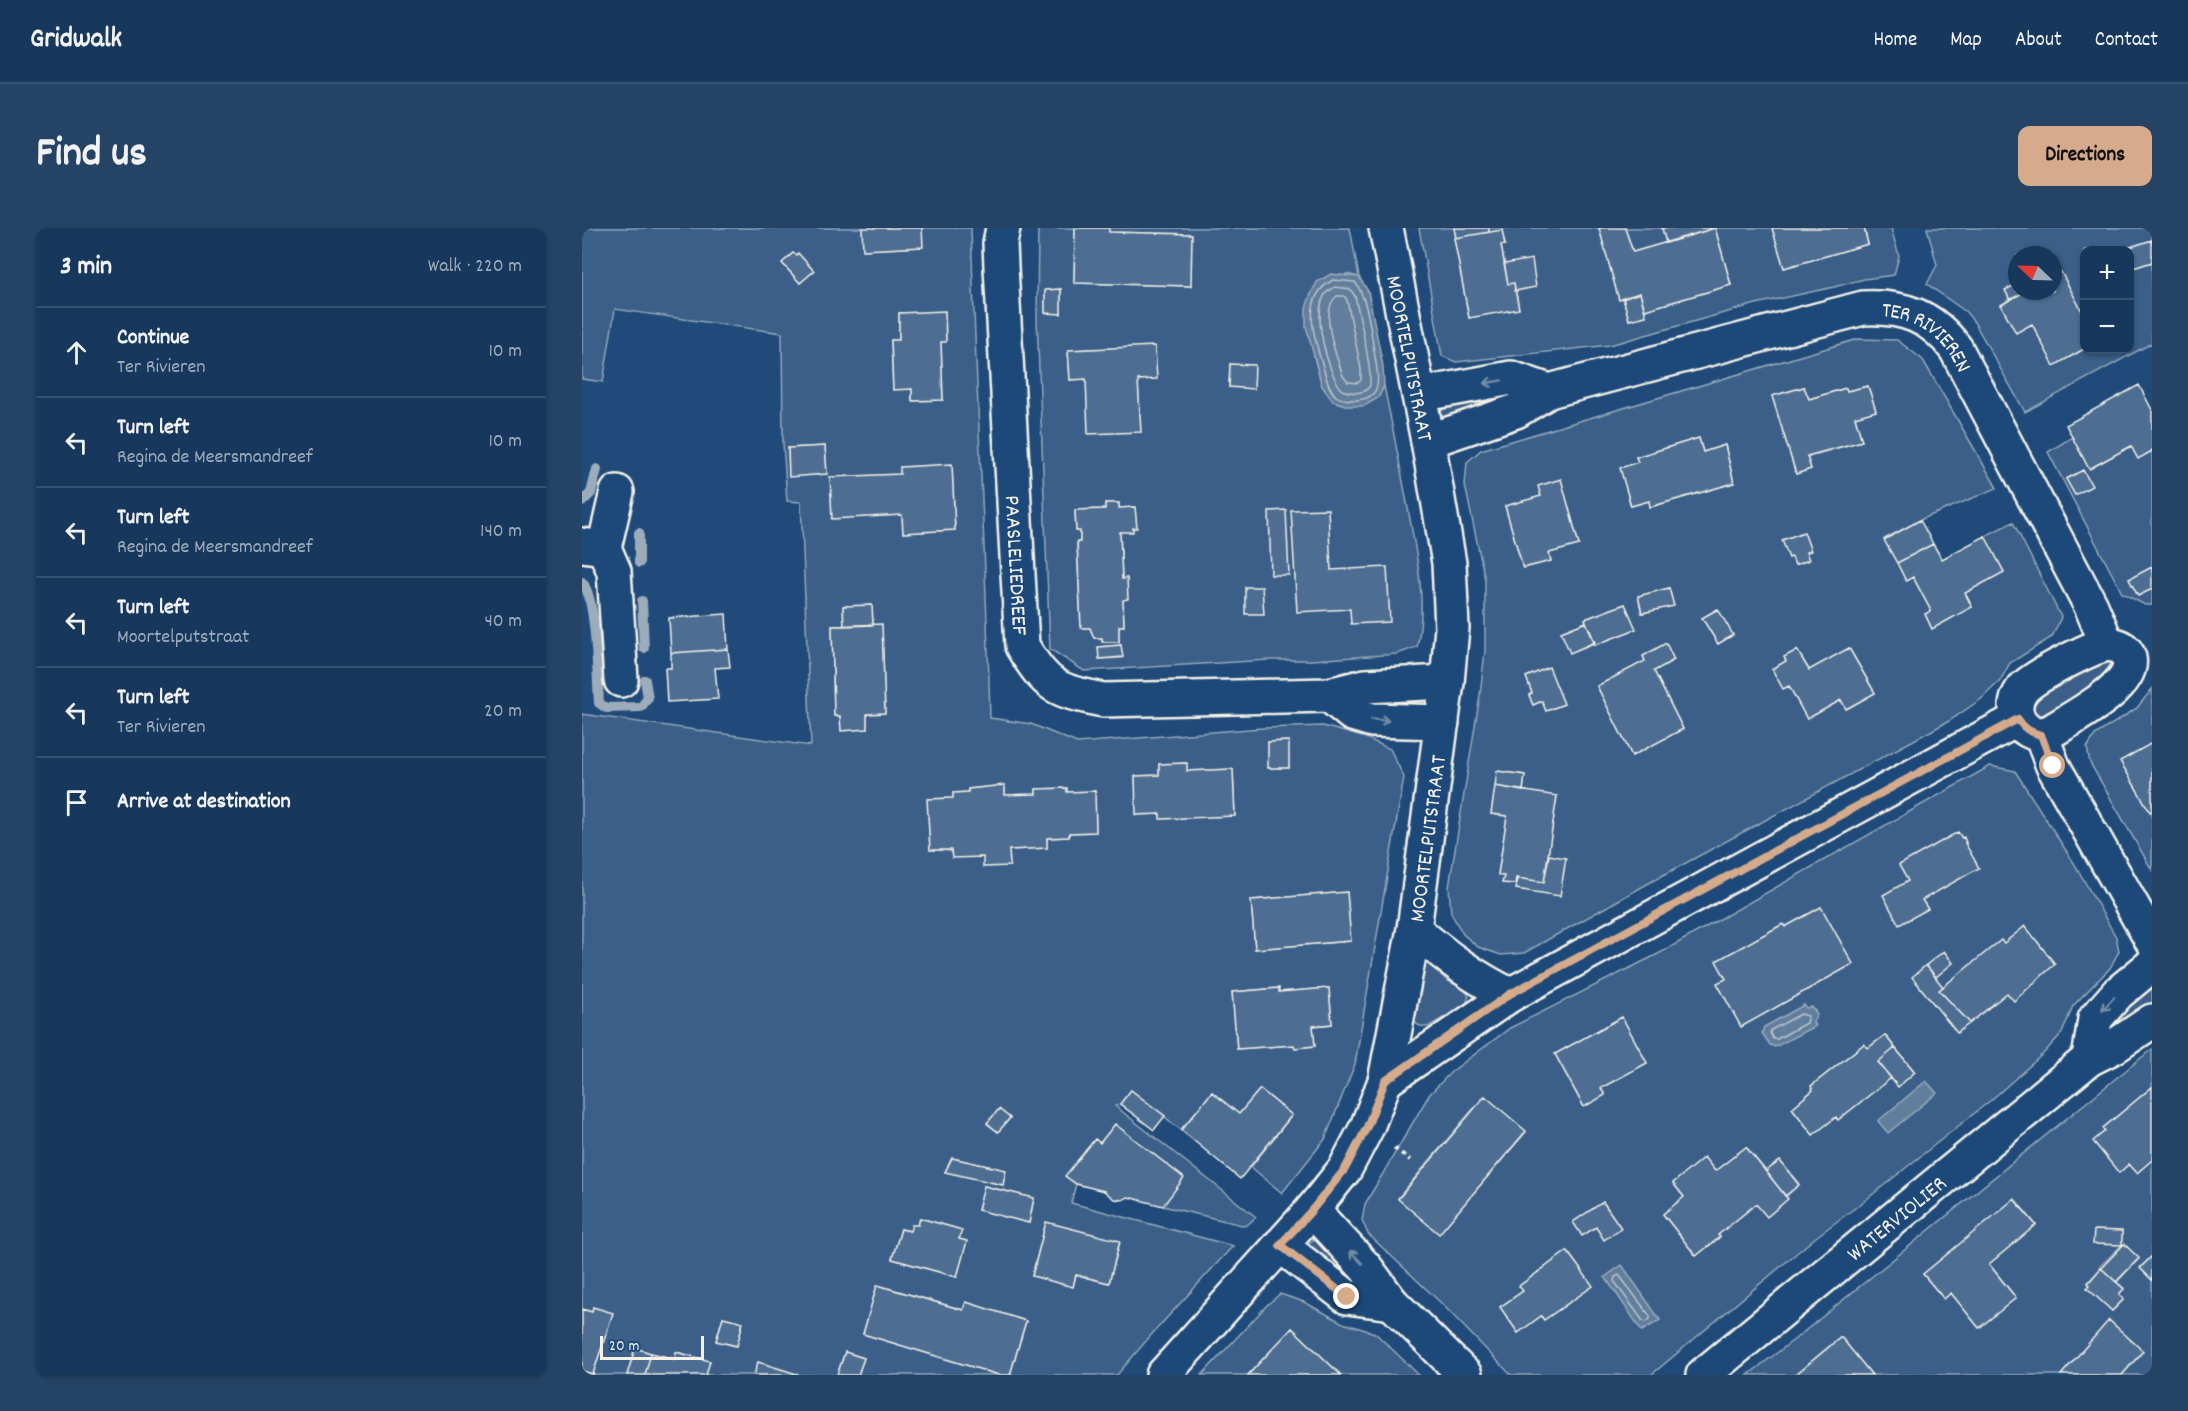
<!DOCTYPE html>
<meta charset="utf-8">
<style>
body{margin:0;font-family:Dekko,sans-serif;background:#244365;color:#f1f3f6}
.controls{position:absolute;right:18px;top:18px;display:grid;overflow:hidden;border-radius:12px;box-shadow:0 2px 4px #0004}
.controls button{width:54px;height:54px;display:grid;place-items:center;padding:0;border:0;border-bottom:2px solid #365272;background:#17385c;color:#f1f3f6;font:30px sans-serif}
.compass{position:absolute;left:1426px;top:18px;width:54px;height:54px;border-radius:50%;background:#17385c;box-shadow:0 2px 4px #0004;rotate:293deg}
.scale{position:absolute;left:18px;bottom:15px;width:104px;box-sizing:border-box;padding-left:6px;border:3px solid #f4f1e8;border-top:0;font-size:16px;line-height:21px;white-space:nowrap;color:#f4f1e8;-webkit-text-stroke:4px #1f4a7a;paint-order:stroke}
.stop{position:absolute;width:18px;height:18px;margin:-14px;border:4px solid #d6ab8b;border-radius:50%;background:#fff}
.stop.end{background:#d6ab8b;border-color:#fff;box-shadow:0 2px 6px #0008}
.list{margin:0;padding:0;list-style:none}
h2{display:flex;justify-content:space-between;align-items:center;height:78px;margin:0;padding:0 24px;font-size:26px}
h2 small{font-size:20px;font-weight:400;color:#9eacbb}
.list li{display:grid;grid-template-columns:39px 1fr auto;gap:18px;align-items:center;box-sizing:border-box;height:90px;padding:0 24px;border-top:2px solid #365272}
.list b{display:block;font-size:22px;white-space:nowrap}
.list p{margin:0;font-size:20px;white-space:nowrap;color:#9eacbb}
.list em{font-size:20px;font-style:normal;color:#9eacbb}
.icon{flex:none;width:33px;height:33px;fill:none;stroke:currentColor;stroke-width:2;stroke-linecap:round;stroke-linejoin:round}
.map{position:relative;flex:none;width:1570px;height:1147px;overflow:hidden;border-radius:12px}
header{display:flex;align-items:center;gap:36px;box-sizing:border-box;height:84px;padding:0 30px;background:#17385c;border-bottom:2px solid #365272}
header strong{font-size:28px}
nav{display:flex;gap:33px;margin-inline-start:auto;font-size:21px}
.intro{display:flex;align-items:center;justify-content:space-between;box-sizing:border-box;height:144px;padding:0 36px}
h1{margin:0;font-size:42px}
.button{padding:15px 27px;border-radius:12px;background:#d6ab8b;color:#111;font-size:21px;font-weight:700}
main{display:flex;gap:36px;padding:0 36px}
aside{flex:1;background:#17385c;border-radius:12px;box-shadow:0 2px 4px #0004}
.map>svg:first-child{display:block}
.green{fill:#3a5f88;stroke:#97a8b8;stroke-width:1.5;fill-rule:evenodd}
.water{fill:#627e9d;stroke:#9cacbb;stroke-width:1.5}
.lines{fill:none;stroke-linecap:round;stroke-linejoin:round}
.shore{stroke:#bac3ca;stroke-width:1.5}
.stream{stroke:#9cacbb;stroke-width:10}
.building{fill:#4d6e92;stroke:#f4f1e8;stroke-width:1.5}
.minor-casing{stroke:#f4f1e8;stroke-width:38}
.path{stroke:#f4f1e8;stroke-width:4;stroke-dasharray:4.5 4.5;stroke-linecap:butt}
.minor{stroke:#1f4a7a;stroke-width:33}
.oneway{stroke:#748da6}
.route{stroke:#d6ab8b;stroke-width:8}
.labels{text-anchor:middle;stroke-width:4.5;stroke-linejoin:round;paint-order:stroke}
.street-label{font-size:22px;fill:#f4f1e8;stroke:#1f4a7a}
</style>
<header>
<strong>Gridwalk</strong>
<nav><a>Home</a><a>Map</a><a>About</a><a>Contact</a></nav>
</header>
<div class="intro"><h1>Find us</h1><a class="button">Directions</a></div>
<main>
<aside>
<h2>3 min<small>Walk · 220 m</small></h2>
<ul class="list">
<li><svg class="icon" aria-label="ahead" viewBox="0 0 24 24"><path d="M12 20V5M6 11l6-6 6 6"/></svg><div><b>Continue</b><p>Ter Rivieren</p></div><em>10 m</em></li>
<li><svg class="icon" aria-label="left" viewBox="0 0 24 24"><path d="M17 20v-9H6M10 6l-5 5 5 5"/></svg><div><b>Turn left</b><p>Regina de Meersmandreef</p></div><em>10 m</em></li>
<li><svg class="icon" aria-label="left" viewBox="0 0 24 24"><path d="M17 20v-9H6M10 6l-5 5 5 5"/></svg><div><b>Turn left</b><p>Regina de Meersmandreef</p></div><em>140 m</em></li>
<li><svg class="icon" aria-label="left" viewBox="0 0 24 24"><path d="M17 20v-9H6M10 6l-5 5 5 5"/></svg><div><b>Turn left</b><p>Moortelputstraat</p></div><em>40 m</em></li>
<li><svg class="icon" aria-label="left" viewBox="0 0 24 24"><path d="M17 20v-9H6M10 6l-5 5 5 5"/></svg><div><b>Turn left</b><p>Ter Rivieren</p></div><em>20 m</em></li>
<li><svg class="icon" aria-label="arrive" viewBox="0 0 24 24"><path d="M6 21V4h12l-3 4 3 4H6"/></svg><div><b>Arrive at destination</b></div></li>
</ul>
</aside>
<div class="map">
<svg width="1570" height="1147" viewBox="0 0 1570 1147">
<rect width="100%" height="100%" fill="#1f4a7a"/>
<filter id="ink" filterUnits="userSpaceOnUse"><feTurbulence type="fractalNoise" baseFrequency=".0167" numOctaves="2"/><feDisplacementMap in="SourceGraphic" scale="12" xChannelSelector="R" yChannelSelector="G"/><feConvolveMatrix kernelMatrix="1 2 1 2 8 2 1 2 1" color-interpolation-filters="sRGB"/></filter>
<g filter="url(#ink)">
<path class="green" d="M0,0h280l2,22 58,-3v-19h49c5,163 15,326 19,490l41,6 46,19 185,-15 61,-2 43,12 24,11 14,28 -49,287 -30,75 -43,54 -31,-26 41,-52 -32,-26 -21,25 -27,-22 -31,38 -50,-40 -11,14 -5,2 141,111 -10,9 -83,-20 -48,-81 -15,18 -5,-4 -29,37 10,8 -5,19 162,43 -81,88 -35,41h-107l16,-54 -60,-18 -3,7 -85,-25 -15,49 136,41h-141l6,-17 -19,-6 -8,23h-131l3,-14 -32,-9 -2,7 -40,-10 -8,26h-45v-4l11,3 19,-60 -19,-6 -1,4 -10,-3v-595l229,32 -10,-244 -14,-1 -4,-58 -1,-110 -167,-24 -12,73 -21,-3zM211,25l3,2 2,-2 16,18 -14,12 -18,-20zM363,84l1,29 -5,1 2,58 -31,1v-12h-19l-2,-49h8v-27zM243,218l2,28 -38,2 -1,-28zM370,237l3,65 -52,3 -1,-18 -70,3 68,-44 1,-7zM290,377l1,20h9l3,88 -18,1v15l-26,1 -1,-14h-6l-2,-90h12l-1,-20zM706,513l1,27h-20l-1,-26zM604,535l1,8 46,-2 2,46 -74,4 -1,-5 -23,1 -2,-39 24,-1v-11zM423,557v10l31,-1v-5l30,-1 1,4 28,-1 1,41 -27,1v4l-22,1v10l-38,2 1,15c-27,-8 -52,-15 -80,-15l-2,-51 25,-1v-5l15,-1v-3zM765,664l4,49 -96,8 -4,-49zM696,760l1,4 50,-4 3,36 -19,2 2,20 -20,2 -1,-3 -57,4 -5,-57zM417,881l11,9 -12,14 -11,-8zM370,930l53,12h1l-61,2zM403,958l49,12 -5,25 -51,-13zM338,990l42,12 -3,9 7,2 -9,36 -65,-18 9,-30 9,2 8,-6zM464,995l74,19 -11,41 -33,-8 -3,11 -41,-10zM141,1089l20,5 -7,24 -20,-5z
M456,0h37l-1,55 116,3 1,-52 -82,-2v-4h241l9,49 -13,-3 -31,87 7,25 11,15 45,-3 6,-12c9,43 17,85 25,128 8,44 18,88 8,133l-20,7 -85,6h-43l-185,11 -34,-22 -13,-330zM479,61v24h-16v-23zM573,119l-17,33 2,52 -54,-53 -16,1 -2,-30zM648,136l23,24 -24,-1zM523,275h14v5l16,-1 1,20 -16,5 4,94h-5v16h-16l-1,-4h-8l-4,-10h-9l-4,-86h3v-11h-4l-1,-21 30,-1zM539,417l1,13 -22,1 -2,-12z
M837,0h35l2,10h-2l15,80 50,-9 -5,-26 -6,1 -7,-38 4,-1 -3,-15 -13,2v-4h110l20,71 4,-1 6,22 17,-4 -1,-6 86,-25 -16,-57h57l12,40 84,-24 -4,-16h27l8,28 -5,19 -30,4 -30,8 -78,17 -146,41 -154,17 -14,-6z
M1043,0h37l4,15 -33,9z
M1345,0h225v12l-31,10h-37v65l-23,-43 -8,4v-21h-36c0,20 4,39 -16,50l15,27 16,-8 22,41 30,-16 46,1v-81l22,-7v81l-127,69 -51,-90 -8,-10 -39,-28 10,-19z
M1276,111l39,1 26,20 74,128 -77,32 -36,19 29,38 18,34 -6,3 7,15 40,-22 -7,-14 39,-21 -19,-36 28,-14 48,95 -9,20 -42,26 -10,18 -20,19 -31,21 -291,157 -134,75 -23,2 -23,-8 -15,-13 -12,-21 -2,-26 31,-192 5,-44v-71l-20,-95 2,-23 14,-12zM1286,158l8,25 -21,6 7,24 -55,16 4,12 -15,5 -24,-78 32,-9 5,12 37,-11 1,3zM1117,210l4,14 22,-7 9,38 -83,24 -2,-6 -18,5 -10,-37 17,-7 -2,-5zM979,252l18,65 -30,8 2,8 -28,7 -18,-62 36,-10 -2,-10zM1087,360l4,17 -31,8 -4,-17zM1043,376l10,25 -65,23 -8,-20 24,-10 -1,-3zM1135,381l16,26 -15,9 -16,-26zM1084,416l8,16 -20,11 29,58 -51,27 -35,-70 48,-25 -2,-5zM1215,422l12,20 66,23 -28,16 -6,-9 -34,19 -18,-33 -3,-25 -2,-4zM967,440l15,36 -18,7 -4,-10 -9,4 -4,-10 3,-2 -6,-16zM916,543l27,4 -2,16 34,5 -13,86 -28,-4 -1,6 -12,-1 1,-7 -6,-2 9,-58 -16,-2z
M918,167l2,4 -59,20 -2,-5 3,-9z
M1490,209l18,32 41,-23 7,12 14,-7v116l-23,12 9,17 14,-7v16h-7l-23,-12 -74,-141z
M1521,432l7,2 4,4 -6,13 -61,35 -6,1 -6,-4 -4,-6 8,-11z
M1570,461v181l-62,-107 -3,-15 8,-13 42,-27z
M1408,538l25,5 59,92 42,74 3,14 -9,17 -37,38 -11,27 -19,21 -52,46 -128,102 -47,35 -165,138h-140l-71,-73 -72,-68 -6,-14 3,-16 64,-109 22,-23 59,-44 150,-75zM1382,610l2,5 -44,57 5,9 -19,-28 -9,-16zM1239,679l32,57 -111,62 -24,-43 8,-4 -9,-18 66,-37 2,3zM1040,789l25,46 -46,25 3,7 -21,11 -28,-52zM1303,807l30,37 -17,15 -7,-9 -53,42 -2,-3 -23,18 -21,-27 21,-18 -2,-4 53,-42 4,4zM902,868l42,36 -87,101 -41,-35zM1164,919l20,24 14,-10 19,23 -32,32 -11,-12 -38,31 2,2 -24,19 -33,-42 21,-17 -11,-14 31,-25 11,13zM1021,974l18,26 -17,11 -8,-12 -23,-5zM985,1023l25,35 -48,34 -3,-4 -23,17 -18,-26 23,-16 -3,-5z
M841,733l5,1 18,18 18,9 5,7 -3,8 -38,23c-7,0 -10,-1 -15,-6l7,-53z
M1570,760v16l-32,25 -12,1 3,-13 35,-27z
M1570,821v38l-49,41 16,45 10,-9 8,9 15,-13v96l-12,12 12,12v95h-30l21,-24 -34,-30 -48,54h-189l-32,-38 -45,38h-47l47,-36zM1433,971l21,26 -47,39 27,34 -37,30 -28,-35 -7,6 -21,-25zM1541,1016l16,15 -22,23 7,6 -5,6 5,5 -12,12 -24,-23 2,-3 -2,-3 13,-14 -2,-1z
M736,1011l42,40 -8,6 -41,-35 -2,-7 4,-3z
M698,1066l24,8 39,21 32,10 44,42h-78l-49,-47 -44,47h-46l66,-71z"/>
<path class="water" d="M749,46l28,3 9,14 15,75 1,20 -6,12 -14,8h-16l-15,-5 -11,-15 -16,-60v-18l5,-14 6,-12z
M1222,777l2,3 6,-1 5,7 -4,8 2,4 -40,21 -5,-2 -8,-12 2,-6z
M1344,853l11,12 -49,40 -10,-12z
M1040,1037l38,55 -18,11 -37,-54z"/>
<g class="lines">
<path class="shore" d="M751,52l22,2c13,17 16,52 20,75 4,21 8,43 -21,43 -5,0 -14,-1 -18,-4 -8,-7 -10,-20 -13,-29 -9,-29 -23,-70 10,-87z
M753,59l15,2 5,7c3,14 20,83 14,91 -6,8 -18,6 -27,3 -14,-16 -32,-80 -15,-98 1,-1 7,-4 8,-5z
M755,68h7l3,4 14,69v11l-3,3 -10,-1 -5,-6c-6,-18 -25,-66 -6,-80z
M1219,786l7,2 -2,7 -29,16h-4l-3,-6 1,-3z
M1037,1047l31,41v3l-4,3 -3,-1 -29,-40 1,-4z"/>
<path class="stream" d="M0,274l9,-9 6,-24
M57,305v30
M0,354c15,17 15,95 17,121l7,5 35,-1 7,-9 -3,-18
M60,373l2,47"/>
</g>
<path class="building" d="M280,0h60l1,19 -60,3z
M493,0h34v4l83,2 -1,52 -117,-3z
M872,0h35v4l-33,6z
M1017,0h26l8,24 82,-24 16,57 -86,25 -5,-17 -21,7z
M1080,0h53l-49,15z
M1190,0h92l4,16 -84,24z
M920,2l3,15h-4l7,39 6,-1 5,26 -50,9 -15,-80z
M1570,12v22l-22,7v-19h-9z
M211,25l3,2 2,-2 16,18 -14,12 -18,-20z
M950,31l4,28 -21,4 -1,-8 -6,1 -4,-20z
M1479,44l23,43v34l-30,17 -22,-42 -16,9 -15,-28 25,-14h27v-15z
M1435,56v7h9l-16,9 -5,-10z
M479,61v25l-16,-1v-23z
M1058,65l6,23 -17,4 -6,-22z
M363,83l1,31h-5l2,58 -31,1v-12l-19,1 -2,-50h8v-27z
M573,118l2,33 -19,1 3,52 -53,2 -2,-55 -16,1 -2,-30z
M648,136l25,1 -1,24 -25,-2z
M1557,157l13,25v41l-14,8 -7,-13 -42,23 -23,-44z
M1286,158l8,25 -21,6 7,24 -55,15 4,13 -15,5 -24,-78 32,-9 5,12 37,-11 1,3z
M1117,210l4,14 22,-7 9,38 -84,24 -1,-6 -18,5 -11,-38 18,-6 -2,-5z
M243,218l2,28 -38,3 -1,-29z
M370,236l3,66 -52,3 -1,-18 -70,4 -2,-42 70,-3v-7z
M1501,242l9,16 -17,9 -9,-16z
M979,251l18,66 -30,8 2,8 -28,7 -18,-62 36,-10 -3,-10z
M523,275h14v5l16,-1 2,21h-4v4h-13l2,47 5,-1 1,21 -5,1 1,26h-5v16h-17v-4h-8l-4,-10h-9l-4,-86h3v-11h-4l-1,-21 30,-1z
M746,281l3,61 56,-3 3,55 -39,2 -1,-15 -53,3 -6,-102z
M704,282l3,65h-18l-2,-64z
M1338,292l13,24 -36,19 -13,-23z
M1222,304l7,19 -5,1 3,8 -14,5 -3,-8 -3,1 -7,-18z
M1403,308l19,36 -39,21 7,14 -40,22 -7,-15 6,-3 -18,-34 -7,4 -9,-18 36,-19 9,15z
M1570,339v22l-14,7 -9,-17z
M663,359h17l2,27h-19z
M1087,360l5,18 -32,7 -4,-17z
M1043,376l11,25 -41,16 -10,-26z
M290,377l1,20 -29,1 -1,-20z
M1136,381l15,26 -15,9 -16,-26z
M144,386l2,35 -57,4 -2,-35z
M1004,394l9,20 -25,11 -9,-21z
M300,396l3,89 -18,1v15l-26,2 -1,-15h-6l-2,-90z
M1084,415l8,17 -20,11 29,58 -51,27 -35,-70 48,-25 -2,-5z
M539,417l2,12 -24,2 -1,-12z
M1267,420l26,45 -29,16 -5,-9 -34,19 -18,-33 -6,3 -11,-20 14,-8 -2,-4 13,-7 12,20z
M146,421l2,18 -15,1 3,31 -51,3 -2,-34h6v-15z
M967,439l15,37 -18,7 -4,-10 -9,4 -4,-10 3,-2 -6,-16z
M707,513v27h-21v-26z
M1570,515v68l-2,1 -30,-51z
M605,535v8l46,-2 2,47 -75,3v-5l-24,1 -1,-39 24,-1v-11z
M915,543l28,4 -2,16 -28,-5z
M423,557v10l31,-1v-5l31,-1v4l28,-1 1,41 -27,1v4l-22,1v10l-38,2 1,16 -27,1v-10l-31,1 -1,-8h-21l-3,-51 26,-1v-5l15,-1v-3z
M913,558l62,10 -13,86 -28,-4 -1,6 -13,-1 2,-7 -6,-1 9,-59 -16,-2z
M1376,604l4,6 2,-1 2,6h-1l14,25 -57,32 6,9 -29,16 -16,-30 25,-14 -9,-16z
M967,627l17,3 -6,38 -44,-7 1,-11 27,4z
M765,664l4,49 -96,8 -4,-49z
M1239,679l32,57 -112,63 -24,-44 9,-4 -10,-18 67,-37 2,3z
M1443,698l30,38 -41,37 -7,-8 -37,30 -31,-33 62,-50 3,3z
M1362,723l9,12 -17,14 -10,-12z
M1344,737l17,22 -4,3 31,33 -13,10 -45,-56z
M697,760v4l50,-4 3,36 -19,2 2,20 -20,2 -1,-3 -57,4 -5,-57z
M1040,789l25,46 -46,25 4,7 -21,12 -29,-53z
M1303,807l10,13 -17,14 13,16 -53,42 -2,-3 -23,18 -21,-27 21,-18 -2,-4 53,-42 4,4z
M1313,820l20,24 -17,15 -20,-25z
M1570,859v73l-15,13 -8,-9 -10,9 -26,-32 12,-10 -2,-3z
M678,861l32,26 -52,64 -59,-49 31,-38 27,22z
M549,862l34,26 -11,14 -34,-26z
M903,868l41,35 -87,103 -41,-35z
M417,881l11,9 -12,14 -11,-9z
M533,896l69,54 -21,28 -35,-9 -6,3 -8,-1 -10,-8 -28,-7 -11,-8 30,-37 5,4z
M1164,919l42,52 -21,18 -11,-13 -38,31 2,2 -24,19 -33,-42 21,-17 -11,-14 31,-26 11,14z
M370,930l54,12 -3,15 -58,-13z
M1198,933l19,24 -14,11 -19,-25z
M402,958l50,12 -5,25 -51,-13z
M1432,971l22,26 -47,39 27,34 -37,30 -28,-35 -7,6 -21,-25z
M1021,974l18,26 -17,12 -8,-13 -14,9 -9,-14z
M338,990l42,12 -3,9 8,2 -10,36 -65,-18 9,-30 9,2 2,-6h6z
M464,994l74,19 -11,42 -33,-8 -3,12 -41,-11z
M1512,1002l28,1v14l-29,-1z
M1542,1016l15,14 -23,24 -15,-14z
M985,1023l26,35 -49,34 -3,-4 -23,17 -18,-26 23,-16 -4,-5z
M1570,1028v24l-12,-12z
M1519,1040l23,21 -5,5 5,5 -12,12 -25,-23 3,-3 -2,-2z
M295,1057l86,25 3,-8 60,19 -16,54h-11l-136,-41z
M11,1079l20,6 -20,61 -11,-3v-62l10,3z
M141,1089l20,5 -6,24 -21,-5z
M1527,1092l34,31 -21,24h-61z
M710,1100l49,47h-93z
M1259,1109l31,38h-77z
M53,1120l16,5 -6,22h-18z
M94,1124l34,9 -4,14h-61l6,-22 24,6z
M263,1124l19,6 -6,17h-21z
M176,1134l42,13h-46z"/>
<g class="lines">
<g class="minor-casing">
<g id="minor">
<path id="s1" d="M421,0l-3,15 1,24 21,379c26,42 33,44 81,54l226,-5 36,-9 82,-4"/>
<path d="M837,167l92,-17 38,13"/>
<path id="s2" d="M846,213l88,-30 33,-20 314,-83c40,-2 69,8 93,41l135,257 16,38"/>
<path d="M0,317l22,3 10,23 7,109"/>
<path d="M22,320l13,-56"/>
<path d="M1525,416c10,1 19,3 22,14 7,28 -59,61 -79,74 -26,9 -44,-20 -28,-42 10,-13 68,-42 85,-46z"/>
<path d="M747,467l23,19 20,6 70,2"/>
<path d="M1459,507l12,31 99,175"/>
<path d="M832,701c31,27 59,48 96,66"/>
<path d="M1507,831l6,-40 23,-26 34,-28"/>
<path d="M803,853l125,-86 508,-276"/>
<path d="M730,982l54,58 26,35 73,72"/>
<path d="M698,1017l67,52 45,6"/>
<path id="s3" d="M581,1147l149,-165 33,-41 22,-42 18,-46 29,-152 33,-247 5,-54 -3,-65 -21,-122 -42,-213"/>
<path id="s4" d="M1121,1147l386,-316 26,-13 37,-25"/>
</g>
</g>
<path class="path" d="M812,920l16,12"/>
<use href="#minor" class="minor"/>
</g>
<defs><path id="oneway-shaft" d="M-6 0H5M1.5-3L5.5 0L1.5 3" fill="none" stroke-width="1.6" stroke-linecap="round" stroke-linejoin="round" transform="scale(1.5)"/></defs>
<g class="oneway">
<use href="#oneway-shaft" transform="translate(911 154) rotate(170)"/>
<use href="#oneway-shaft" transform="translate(798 492) rotate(4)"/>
<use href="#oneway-shaft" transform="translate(1526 776) rotate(132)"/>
<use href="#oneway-shaft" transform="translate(774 1029) rotate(-133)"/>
</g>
</g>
<g class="lines" filter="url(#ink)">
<path class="route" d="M765,1069l-67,-52 32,-35 33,-41 22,-42 18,-46 125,-87 508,-275c6,10 12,13 23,16l12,31"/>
</g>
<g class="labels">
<g class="street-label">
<text dy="8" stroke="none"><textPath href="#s2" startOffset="531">TER RIVIEREN</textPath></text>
<text transform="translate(829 130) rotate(79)" y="8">MOORTELPUTSTRAAT</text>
<text dy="8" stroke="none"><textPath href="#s1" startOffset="338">PAASLELIEDREEF</textPath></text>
<text dy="8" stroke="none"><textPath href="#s3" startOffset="618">MOORTELPUTSTRAAT</textPath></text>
<text dy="8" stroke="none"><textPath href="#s4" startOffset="249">WATERVIOLIER</textPath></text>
</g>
</g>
</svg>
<div class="controls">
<button>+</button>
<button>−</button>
</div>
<svg class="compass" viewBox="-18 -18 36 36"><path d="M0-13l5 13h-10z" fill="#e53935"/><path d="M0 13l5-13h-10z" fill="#9eacbb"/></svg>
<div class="scale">20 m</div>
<div class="stop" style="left:1471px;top:538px"></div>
<div class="stop end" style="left:765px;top:1069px"></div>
</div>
</main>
